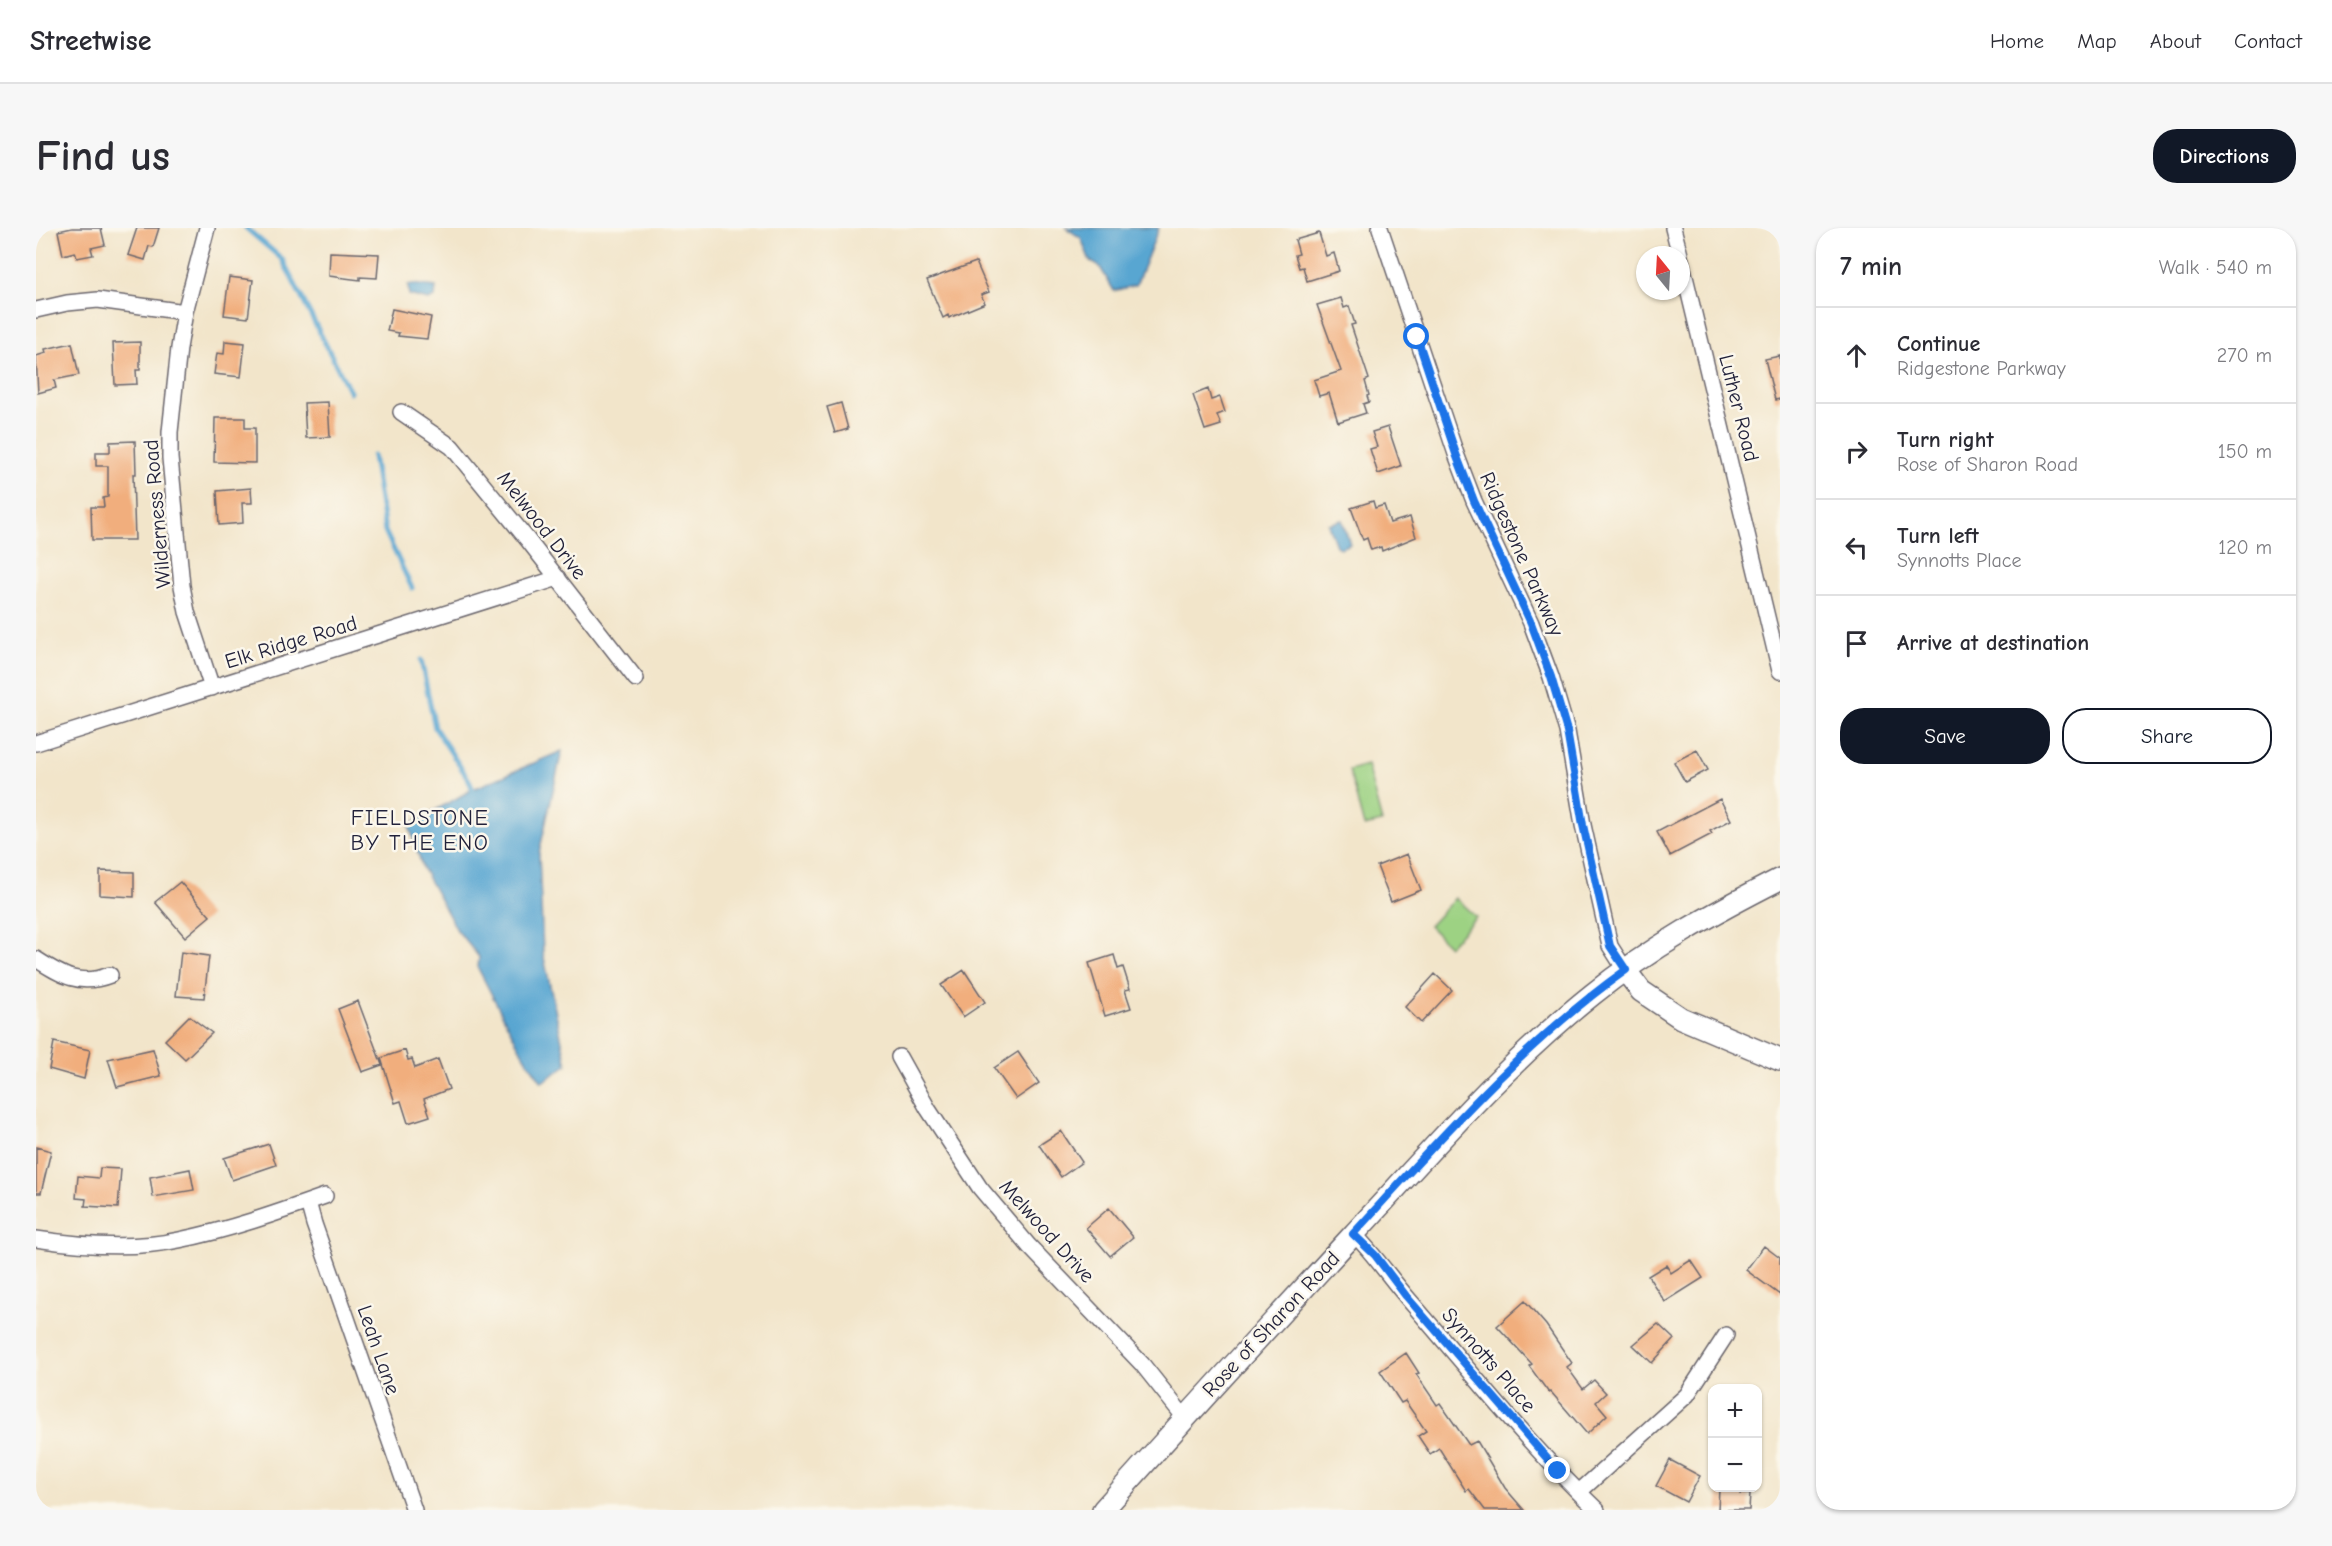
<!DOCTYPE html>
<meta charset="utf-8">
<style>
body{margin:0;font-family:"Comic Neue",sans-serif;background:#f7f7f7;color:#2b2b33}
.controls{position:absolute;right:18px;bottom:18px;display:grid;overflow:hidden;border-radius:12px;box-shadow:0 2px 4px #0004}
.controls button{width:54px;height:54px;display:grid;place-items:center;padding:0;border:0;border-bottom:2px solid #e1e1e2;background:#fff;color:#2b2b33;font:30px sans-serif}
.compass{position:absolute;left:1600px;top:18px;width:54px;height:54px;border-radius:50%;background:#fff;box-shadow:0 2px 4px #0004;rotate:342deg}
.stop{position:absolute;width:18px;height:18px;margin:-14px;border:4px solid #1a73e8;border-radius:50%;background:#fff}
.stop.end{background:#1a73e8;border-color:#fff;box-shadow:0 2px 6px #0008}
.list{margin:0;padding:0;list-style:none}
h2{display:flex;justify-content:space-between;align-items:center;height:78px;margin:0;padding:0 24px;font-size:26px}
h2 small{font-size:20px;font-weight:400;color:#7c7c81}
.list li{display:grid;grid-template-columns:39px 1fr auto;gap:18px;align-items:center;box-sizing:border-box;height:96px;padding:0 24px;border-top:2px solid #e1e1e2}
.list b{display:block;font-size:22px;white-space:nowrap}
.list p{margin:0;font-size:20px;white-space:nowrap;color:#7c7c81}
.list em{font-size:20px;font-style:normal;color:#7c7c81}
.actions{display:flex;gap:12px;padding:18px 24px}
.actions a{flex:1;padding:14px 0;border:2px solid #111827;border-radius:24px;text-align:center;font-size:21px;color:#111827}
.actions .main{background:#111827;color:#fff}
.icon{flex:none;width:33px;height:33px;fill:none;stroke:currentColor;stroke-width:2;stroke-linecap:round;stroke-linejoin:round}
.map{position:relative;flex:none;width:1744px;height:1282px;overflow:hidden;border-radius:24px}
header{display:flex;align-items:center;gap:36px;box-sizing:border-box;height:84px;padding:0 30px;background:#fff;border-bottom:2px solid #e1e1e2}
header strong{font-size:28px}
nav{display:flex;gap:33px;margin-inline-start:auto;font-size:21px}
.intro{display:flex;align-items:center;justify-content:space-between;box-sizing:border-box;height:144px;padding:0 36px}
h1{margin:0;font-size:42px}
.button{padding:15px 27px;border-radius:24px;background:#111827;color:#fff;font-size:21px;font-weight:700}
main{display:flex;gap:36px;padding:0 36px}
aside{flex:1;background:#fff;border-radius:24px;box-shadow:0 2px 4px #0004}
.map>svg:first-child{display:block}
.green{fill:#9dd283;stroke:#607a5f;stroke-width:1.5}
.water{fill:#58a6d1;stroke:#3d6486;stroke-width:1.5}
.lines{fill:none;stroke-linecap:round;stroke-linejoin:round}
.stream{stroke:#58a6d1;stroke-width:5}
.building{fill:#f1ae7d}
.street-casing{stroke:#6b666d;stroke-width:18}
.secondary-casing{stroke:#6b666d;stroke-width:24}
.street{stroke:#fff;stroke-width:15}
.secondary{stroke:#fff;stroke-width:21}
.route{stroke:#1a73e8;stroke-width:8}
.labels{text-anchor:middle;stroke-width:5;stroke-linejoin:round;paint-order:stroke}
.street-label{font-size:21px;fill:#22223b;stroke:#fbf7ec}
.neighbourhood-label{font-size:22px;letter-spacing:1.5px;fill:#22223b;stroke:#fbf7ec}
</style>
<header>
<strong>Streetwise</strong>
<nav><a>Home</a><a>Map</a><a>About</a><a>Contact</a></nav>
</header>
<div class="intro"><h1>Find us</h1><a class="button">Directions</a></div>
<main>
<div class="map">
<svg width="1744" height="1282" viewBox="0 0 1744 1282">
<rect width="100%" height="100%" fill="#fbf7ec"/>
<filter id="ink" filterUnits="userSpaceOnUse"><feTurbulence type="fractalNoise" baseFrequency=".0167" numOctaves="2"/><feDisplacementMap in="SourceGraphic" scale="12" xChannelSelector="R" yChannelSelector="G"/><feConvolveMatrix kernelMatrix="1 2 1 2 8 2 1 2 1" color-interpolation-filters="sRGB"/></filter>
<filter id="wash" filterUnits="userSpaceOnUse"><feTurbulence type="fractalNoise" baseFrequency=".008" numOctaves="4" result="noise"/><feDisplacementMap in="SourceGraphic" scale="24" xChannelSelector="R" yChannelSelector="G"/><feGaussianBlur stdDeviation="1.35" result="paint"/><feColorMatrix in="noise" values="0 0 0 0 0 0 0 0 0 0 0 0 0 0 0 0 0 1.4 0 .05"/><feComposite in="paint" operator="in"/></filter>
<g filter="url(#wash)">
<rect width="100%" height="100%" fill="#f2e5ca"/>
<path class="green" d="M1331,537l15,57 -18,4 -15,-56z
M1419,670l21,19 -27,29 -20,-20z"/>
<path class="water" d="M1030,0h93l-23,57 -22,6 -14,-24 -10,-6 -9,-23z
M376,56l24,3 -1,10 -7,3 -19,-5 -1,-10z
M1306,292l8,24 -10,4 -4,-2 -8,-22z
M526,523l-23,102 4,100 24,112 -25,17 -17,-24 -31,-59 -16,-31 1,-11 -22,-27 -34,-61 -14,-44 64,-36z"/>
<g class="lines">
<path class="stream" d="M210,0l36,31 68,133
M337,228l12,75 27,57
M385,432l14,68 34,52 5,13"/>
</g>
<g id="blocks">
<path class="building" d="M36,0h29l4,17 -14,3 2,7 -16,3 -2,-6 -12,3 -5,-24z
M101,0h22l-6,19 -4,-1 -4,14 -17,-5z
M1283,5l7,23 8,-3 5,18 -32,10 -4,-14 -4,1 -4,-13 4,-1 -4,-14z
M294,24l49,2 -2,24 -17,-1v3l-31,-4z
M940,34l13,30 -8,3 4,8 -36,15 -1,-3 -5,3 -16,-38z
M193,49l24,3 -5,38 -24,-3z
M1305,70l3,10 5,-2 6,18 -4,1 18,54 -4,2 4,14 -2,1 2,6 -6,2 3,9 -28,9 -9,-29 -10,3 -5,-16 27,-9 -24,-66z
M356,81l39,8 -4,22 -29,-3 1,-3 -12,-2z
M189,113l20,2 -4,34 -27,-3 3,-21 7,1z
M104,114v28h-4l1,14 -22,1 -2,-42z
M36,115l7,32 -25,5 2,8 -18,5 -2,-37 10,-3 -1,-4z
M1744,128v43l-5,1 -10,-41z
M1172,161l3,11 9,-3 5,15 -8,3 4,10 -16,5 -12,-35z
M292,174l2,35 -24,1 -2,-35z
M805,175l7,26 -13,4 -8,-26z
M179,190h30v10h10v35l-41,-1z
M1352,199l13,39 -23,8 -8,-25 7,-2 -5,-15z
M99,213l1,33h-3l2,66h-43l-1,-33h13l-1,-9 5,-1v-31h-12v-14h14v-10z
M215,260l1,15h-10l1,20 -24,2 -2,-34z
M1337,273l2,7 9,-3 6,18 20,-6 6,20 -34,14 -1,-4 -10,3 -4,-12 -4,2 -12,-32z
M1661,522l11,20 -23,12 -11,-20z
M1684,571l11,21 -21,11 2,3 -42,22 -13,-24z
M1371,626l14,36 -30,12 -14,-36z
M64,643l34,1v25l-34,-2z
M144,654l30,34 -25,21 -30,-35z
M145,724l28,4 -5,42 -28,-2z
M1078,727l4,14 5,-2 7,22 -5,1 6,18 -26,8 -16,-53z
M928,742l21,32 -22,15 -22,-32z
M1399,746l17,16 -31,33 -16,-16z
M322,773l24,64 -20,7 -24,-63z
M153,788l23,17 -27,26 -20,-19z
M18,814l36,8 -6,29 -35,-10z
M117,821l8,27 -44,11 -9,-28z
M369,822l3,10 4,-1 3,9 23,-9 11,30 -25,10 6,17 -22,7 -7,-22 -6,2 -14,-45z
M982,824l21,31 -23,16 -22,-31z
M1025,903l21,31 -21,15 -22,-32z
M233,916l7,21 -44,15 -8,-22z
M0,919l15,4 -10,42h-5z
M64,940l21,1 -3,39 -33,-2 1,-7 -10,-1 2,-22 21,2z
M154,941l4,21 -41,7 -3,-20z
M1073,980l24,29 -23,19 -24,-28z
M1728,1018l16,12v37l-34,-25z
M1655,1032l12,18 -38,24 -17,-26 18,-11 5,8z
M1489,1073l21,24 26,38 -5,4 16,22 11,-9 12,13 -10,9 11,13 -20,19 -36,-42 -2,1 -20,-27 3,-2 -35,-38z
M1622,1096l16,15 -22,24 -19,-18z
M1370,1125l13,20 -3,1 21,31 3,-2 29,42 8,-4 28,47 19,22h-39l-16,-21 -3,2 -27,-43 -9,6 -12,-18 8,-5 -21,-30 -4,2 -21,-32z
M1634,1232l30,16 -14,26 -30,-16z
M1683,1260h22l-1,6h10l-1,16h-31z"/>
</g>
</g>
<g filter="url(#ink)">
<use href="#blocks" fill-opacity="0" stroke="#6b666d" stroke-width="1.5"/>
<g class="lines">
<g class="street-casing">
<path id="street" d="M171,0l-22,84 -6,36 -9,84v26l12,128 5,26 25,76
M1344,0l76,226 18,47 57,122 20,54 16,54 16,94 27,121 16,25
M1637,0l7,27
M1645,32l99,411
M0,82l31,-7 31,-3 87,12
M365,184l51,35 75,92 109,140
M0,515l522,-165
M0,731c25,16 43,28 74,16
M863,829l29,52 52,79 49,58 113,118 43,54
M272,974l6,22 100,286
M1318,1006c21,21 36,44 56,67 61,70 119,145 187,209
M0,1011c46,7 97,11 143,1 50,-10 98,-27 146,-44
M1543,1264l108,-97 39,-60"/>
</g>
<g class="secondary-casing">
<path id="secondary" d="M1590,743l15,20 40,27 99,42
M1067,1282c82,-92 165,-183 249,-274 77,-83 152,-171 241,-242 57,-46 122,-82 187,-115"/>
</g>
<use href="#street" class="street"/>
<use href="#secondary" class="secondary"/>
</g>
</g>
<g class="lines" filter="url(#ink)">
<path class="route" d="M1381,109l39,117 18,47 57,122 20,54 16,54 16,94 27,121 16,24c-103,73 -188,171 -273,264l22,21 31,41 152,175"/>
</g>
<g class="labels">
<g class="street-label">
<text transform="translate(1703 180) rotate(76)" y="7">Luther Road</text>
<text transform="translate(121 286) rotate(-95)" y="7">Wilderness Road</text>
<text transform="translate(506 297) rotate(52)" y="7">Melwood Drive</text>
<text transform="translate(1486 326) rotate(66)" y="7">Ridgestone Parkway</text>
<text transform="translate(255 414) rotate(-17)" y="7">Elk Ridge Road</text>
<text transform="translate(1011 1003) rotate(48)" y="7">Melwood Drive</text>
<text transform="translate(1235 1096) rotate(-47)" y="7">Rose of Sharon Road</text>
<text transform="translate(343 1122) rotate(71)" y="7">Leah Lane</text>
<text transform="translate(1453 1132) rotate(49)" y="7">Synnotts Place</text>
</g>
<g class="neighbourhood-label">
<text x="384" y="597">FIELDSTONE<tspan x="384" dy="25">BY THE ENO</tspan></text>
</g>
</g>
</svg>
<div class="controls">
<button>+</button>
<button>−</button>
</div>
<svg class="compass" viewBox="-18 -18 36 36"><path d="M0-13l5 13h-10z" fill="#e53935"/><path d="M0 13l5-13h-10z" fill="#7c7c81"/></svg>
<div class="stop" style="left:1381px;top:109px"></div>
<div class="stop end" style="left:1522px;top:1243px"></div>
</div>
<aside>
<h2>7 min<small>Walk · 540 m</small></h2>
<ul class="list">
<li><svg class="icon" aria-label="ahead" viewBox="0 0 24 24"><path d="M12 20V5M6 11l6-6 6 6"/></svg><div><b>Continue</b><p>Ridgestone Parkway</p></div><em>270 m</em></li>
<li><svg class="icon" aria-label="right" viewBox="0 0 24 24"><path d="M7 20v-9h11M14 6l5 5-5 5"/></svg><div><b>Turn right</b><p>Rose of Sharon Road</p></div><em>150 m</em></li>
<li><svg class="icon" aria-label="left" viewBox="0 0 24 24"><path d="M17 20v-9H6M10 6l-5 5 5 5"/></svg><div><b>Turn left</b><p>Synnotts Place</p></div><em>120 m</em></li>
<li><svg class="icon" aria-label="arrive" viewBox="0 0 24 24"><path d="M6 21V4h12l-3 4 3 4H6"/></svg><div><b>Arrive at destination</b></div></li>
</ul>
<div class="actions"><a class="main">Save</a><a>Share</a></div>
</aside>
</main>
